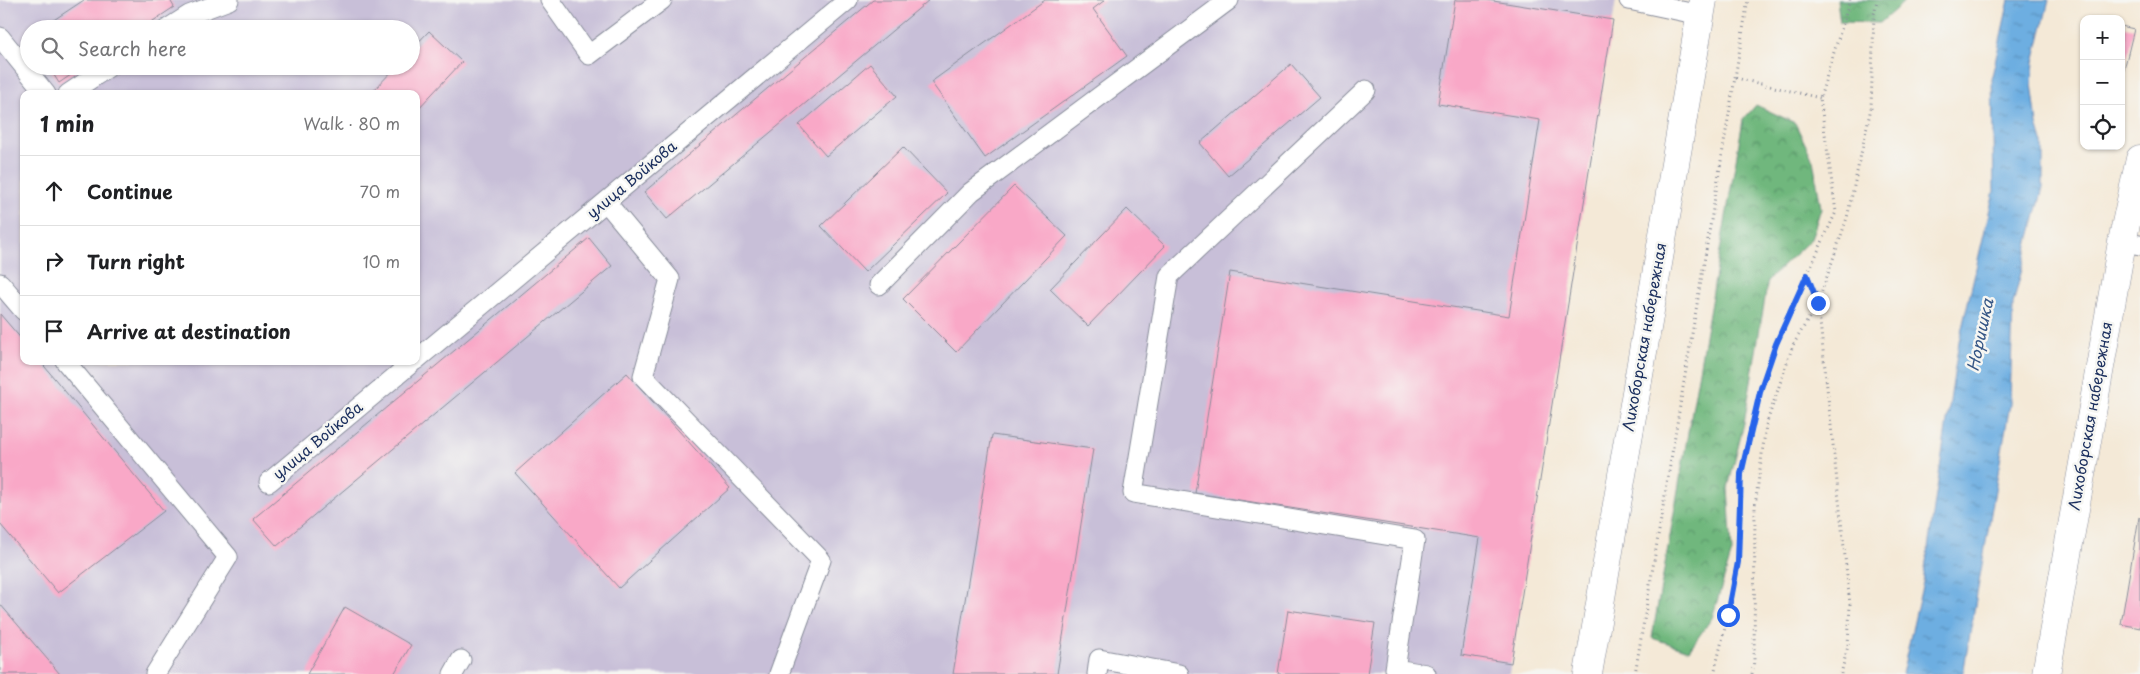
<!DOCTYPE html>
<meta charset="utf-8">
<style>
body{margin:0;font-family:"Playpen Sans",sans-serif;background:#f2f2f2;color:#202124}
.controls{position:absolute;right:15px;top:15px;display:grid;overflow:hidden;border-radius:10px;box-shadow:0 1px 4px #0004}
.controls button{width:45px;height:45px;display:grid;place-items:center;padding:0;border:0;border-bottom:1px solid #e0e0e0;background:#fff;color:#202124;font:25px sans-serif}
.stop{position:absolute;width:15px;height:15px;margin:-11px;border:4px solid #2563eb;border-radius:50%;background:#fff}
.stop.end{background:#2563eb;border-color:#fff;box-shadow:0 1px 5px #0008}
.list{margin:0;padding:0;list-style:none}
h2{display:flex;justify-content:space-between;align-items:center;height:65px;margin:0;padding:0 20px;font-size:21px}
h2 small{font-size:16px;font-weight:400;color:#757577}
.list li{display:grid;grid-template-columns:32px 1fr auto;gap:15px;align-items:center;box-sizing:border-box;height:70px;padding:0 20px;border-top:1px solid #e0e0e0}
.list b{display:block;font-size:19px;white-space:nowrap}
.list em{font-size:16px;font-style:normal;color:#757577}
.icon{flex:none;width:28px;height:28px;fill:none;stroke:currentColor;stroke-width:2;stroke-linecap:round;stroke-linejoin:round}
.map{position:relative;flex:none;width:2140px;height:674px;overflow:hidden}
.search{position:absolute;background:#fff;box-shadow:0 1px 4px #0004;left:20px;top:20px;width:400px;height:55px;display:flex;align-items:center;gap:12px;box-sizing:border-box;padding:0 18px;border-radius:28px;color:#757577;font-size:19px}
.panel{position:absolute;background:#fff;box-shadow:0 1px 4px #0004;left:20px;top:90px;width:400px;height:275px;border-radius:10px}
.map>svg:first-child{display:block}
.industrial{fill:#c8bfd8;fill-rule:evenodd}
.forest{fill:url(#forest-crowns);stroke:#45736e}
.water{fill:url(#water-ripples);stroke:#446ea0}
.building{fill:#f9a8c7}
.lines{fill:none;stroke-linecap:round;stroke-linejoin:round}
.service-casing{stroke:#888c9a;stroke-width:21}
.minor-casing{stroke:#888c9a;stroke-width:29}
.tertiary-casing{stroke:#888c9a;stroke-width:29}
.path{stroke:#888c9a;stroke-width:3;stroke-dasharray:1 4;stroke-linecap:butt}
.service{stroke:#fff;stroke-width:19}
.minor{stroke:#fff;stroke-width:28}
.tertiary{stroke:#fff;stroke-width:28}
.route{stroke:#2563eb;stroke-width:6}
.labels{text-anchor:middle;stroke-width:5;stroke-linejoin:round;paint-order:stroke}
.street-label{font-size:15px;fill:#1b2f5e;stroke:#f6f6f2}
.water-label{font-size:16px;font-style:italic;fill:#345585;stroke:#f6f6f2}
</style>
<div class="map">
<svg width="2140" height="674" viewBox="0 0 2140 674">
<defs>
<pattern id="forest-crowns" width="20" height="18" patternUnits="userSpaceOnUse" patternTransform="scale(1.25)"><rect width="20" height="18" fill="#6fb77d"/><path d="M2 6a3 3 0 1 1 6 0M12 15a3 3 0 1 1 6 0" fill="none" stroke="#5a956a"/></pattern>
<pattern id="water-ripples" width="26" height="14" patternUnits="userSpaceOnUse" patternTransform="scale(1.25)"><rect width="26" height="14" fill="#6daee1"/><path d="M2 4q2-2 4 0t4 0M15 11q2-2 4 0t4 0" fill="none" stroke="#598eba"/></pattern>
</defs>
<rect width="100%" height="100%" fill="#f6f6f2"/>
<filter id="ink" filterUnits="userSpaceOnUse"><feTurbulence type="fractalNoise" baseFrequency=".02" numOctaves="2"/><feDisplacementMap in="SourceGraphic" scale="10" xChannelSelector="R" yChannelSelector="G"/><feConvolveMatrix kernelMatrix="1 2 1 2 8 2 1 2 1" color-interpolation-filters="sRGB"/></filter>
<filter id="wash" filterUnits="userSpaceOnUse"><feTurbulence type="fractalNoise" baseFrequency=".0096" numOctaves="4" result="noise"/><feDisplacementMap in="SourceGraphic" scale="20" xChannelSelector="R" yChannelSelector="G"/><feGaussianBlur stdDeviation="1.12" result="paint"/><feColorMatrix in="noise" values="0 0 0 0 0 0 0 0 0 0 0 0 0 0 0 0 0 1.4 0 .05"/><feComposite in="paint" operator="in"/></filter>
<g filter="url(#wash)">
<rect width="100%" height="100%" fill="#f4e9d7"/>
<path class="industrial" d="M0,0h1616l-107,674h-1509zM29,29h382v37h-382zM24,94h392v267h-392z"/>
<path class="forest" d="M1837,0h69l-26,23 -40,-1z
M1756,105l39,18 18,37 8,48 -10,31 -43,41 -24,143 -16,65 4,64 -20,66 -23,32 -37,-12 91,-518z"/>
<path class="water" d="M2009,0h40l-15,62 -2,21 5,41 6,20v43l-30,117 -3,100 -47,270h-61l21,-92 36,-241 35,-150 -2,-115z"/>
<g id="blocks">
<path class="building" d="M84,0h86l4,7 -33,22h-101z
M873,0h56l-262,219 -23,-27z
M1045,0h60l-12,9 34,47 -142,102 -54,-76z
M1455,0h32l126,20 -102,643 -50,-8 19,-117 -285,-45 35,-221 279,44 31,-196 -102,-16z
M2121,26l13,3 -12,49h-1z
M429,31l33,31 -46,49v-17h-40l-3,-3 24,-25h14v-16z
M870,64l27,32 -71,60 -27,-31z
M1291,64l29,33 -92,79 -28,-33z
M48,66h36l-25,17z
M903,147l44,46 -82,79 -44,-46z
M1014,186l53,50 -111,116 -53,-53z
M1127,209l38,37 -77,80 -38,-37z
M589,238l23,28 -335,280 -24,-27z
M0,314l24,28v19h16l124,150 -106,82 -58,-69z
M627,373l103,115 -111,100 -104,-115z
M992,435l101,14 -36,225h-104z
M2139,517l1,1v110l-19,-4z
M0,604l60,70h-60z
M345,607l66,38 -17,29h-87z
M1288,610l87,13 -8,51h-89z"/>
</g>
</g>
<g filter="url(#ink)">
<use href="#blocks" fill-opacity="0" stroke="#888c9a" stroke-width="1"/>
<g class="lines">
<g class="service-casing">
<path id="service" d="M550,0l39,55 73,-55
M1629,0l71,15
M167,29l22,-14 40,-15
M0,37l46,57
M1366,90l-197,186 -36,217 282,47 -20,129 31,5
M68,94l42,-28
M606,202l64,77 -27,97 178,184 -42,114
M2122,242l18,3
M0,283l24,28
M879,285l92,-93 258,-192
M416,360l432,-360
M65,361l163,196 -73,117
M269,482l145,-121
M453,674l8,-14
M1097,674l2,-15 80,15"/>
</g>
<g class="minor-casing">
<path id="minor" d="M2046,674l76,-432 18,-83"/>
</g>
<g class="tertiary-casing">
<path id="tertiary" d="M1588,674l115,-674"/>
</g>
<path class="path" d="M1736,78l84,20
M1635,674l113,-674
M1714,674l14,-59 10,-53 3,-88 20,-86 15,-44 31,-69
M1752,674l2,-13 1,-155 11,-81 27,-80 25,-42 29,-85 24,-110 3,-94 3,-14
M1841,674l7,-28 2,-42 -32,-301 -11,-28 29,-63 -16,-114 30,-98"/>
<use href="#service" class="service"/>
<use href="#minor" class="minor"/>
<use href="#tertiary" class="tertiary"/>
</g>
</g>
<g class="lines" filter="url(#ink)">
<path class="route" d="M1728,615l10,-53 3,-88 20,-86 15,-44 31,-69 11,28"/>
</g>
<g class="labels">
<g class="street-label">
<text transform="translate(632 180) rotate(-40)" y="5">улица Войкова</text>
<text transform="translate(1645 337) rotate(-80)" y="5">Лихоборская набережная</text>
<text transform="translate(2091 416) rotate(-80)" y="5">Лихоборская набережная</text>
<text transform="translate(318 441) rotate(-40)" y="5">улица Войкова</text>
</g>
<g class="water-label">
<text transform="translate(1980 335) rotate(-78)" y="6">Норишка</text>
</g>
</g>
</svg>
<div class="controls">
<button>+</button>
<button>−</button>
<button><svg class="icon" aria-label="locate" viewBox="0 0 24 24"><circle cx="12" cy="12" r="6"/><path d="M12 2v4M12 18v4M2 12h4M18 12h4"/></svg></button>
</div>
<div class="stop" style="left:1728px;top:615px"></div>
<div class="stop end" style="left:1818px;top:303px"></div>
<div class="search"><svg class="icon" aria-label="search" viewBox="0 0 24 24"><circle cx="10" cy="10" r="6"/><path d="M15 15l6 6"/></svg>Search here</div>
<section class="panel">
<h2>1 min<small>Walk · 80 m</small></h2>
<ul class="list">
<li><svg class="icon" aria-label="ahead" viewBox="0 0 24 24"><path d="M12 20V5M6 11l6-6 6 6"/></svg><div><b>Continue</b></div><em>70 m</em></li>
<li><svg class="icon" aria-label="right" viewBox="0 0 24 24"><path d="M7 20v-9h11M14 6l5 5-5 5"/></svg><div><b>Turn right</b></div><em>10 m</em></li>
<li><svg class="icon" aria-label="arrive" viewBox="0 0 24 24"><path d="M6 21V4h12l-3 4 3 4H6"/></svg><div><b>Arrive at destination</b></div></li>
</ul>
</section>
</div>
